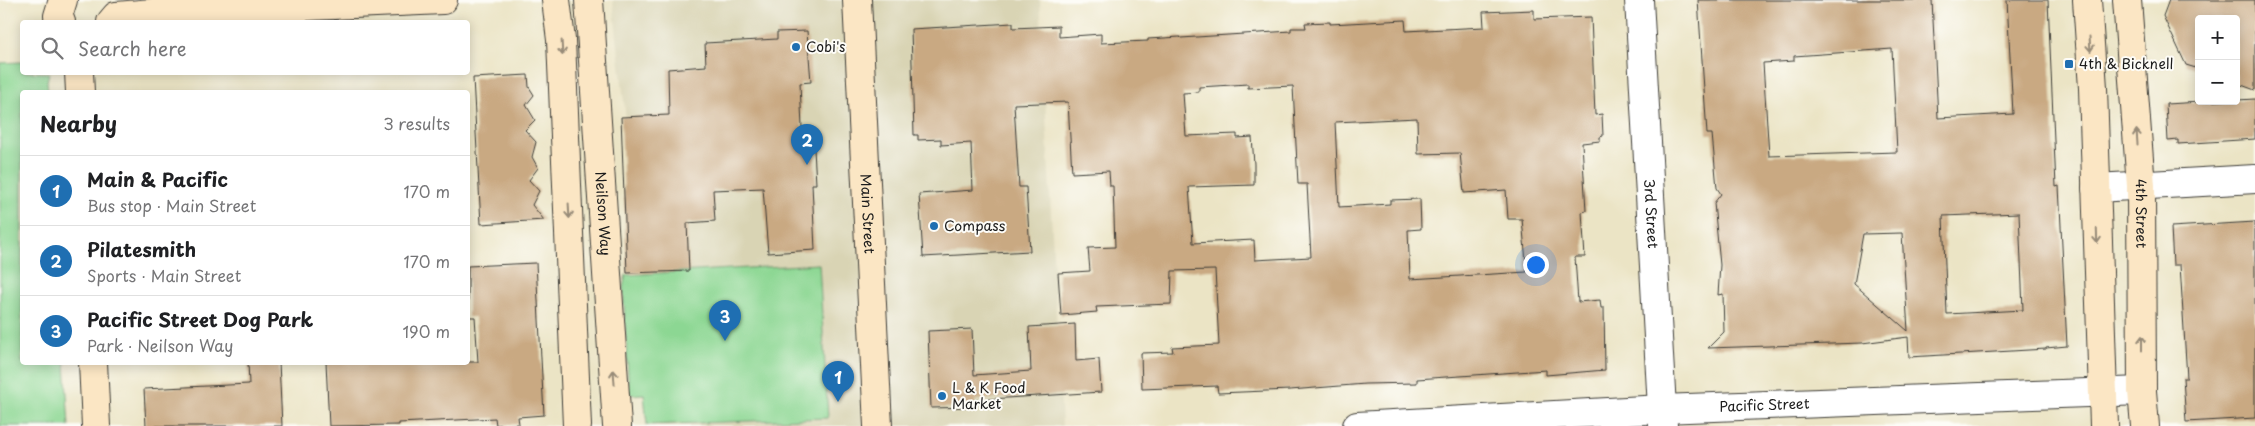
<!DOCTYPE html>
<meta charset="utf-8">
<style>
body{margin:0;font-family:"Playpen Sans",sans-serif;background:#f2f2f2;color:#202124}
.controls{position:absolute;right:15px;top:15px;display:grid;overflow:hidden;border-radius:5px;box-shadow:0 2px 12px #0003}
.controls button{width:45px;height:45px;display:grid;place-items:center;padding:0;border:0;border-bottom:1px solid #e0e0e0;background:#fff;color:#202124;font:25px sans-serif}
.you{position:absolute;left:1535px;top:264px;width:18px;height:18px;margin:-12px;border:4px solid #fff;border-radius:50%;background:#1a73e8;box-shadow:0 0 0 8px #1a73e833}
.badge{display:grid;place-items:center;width:32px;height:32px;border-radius:50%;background:#1f6fb2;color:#fff;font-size:16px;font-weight:700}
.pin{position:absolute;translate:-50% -41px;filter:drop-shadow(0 1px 2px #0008)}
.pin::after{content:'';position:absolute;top:26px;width:18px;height:15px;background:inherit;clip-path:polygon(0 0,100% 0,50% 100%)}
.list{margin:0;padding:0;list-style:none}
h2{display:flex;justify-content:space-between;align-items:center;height:65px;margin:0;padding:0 20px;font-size:21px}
h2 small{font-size:16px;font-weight:400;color:#757577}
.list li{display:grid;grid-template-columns:32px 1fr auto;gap:15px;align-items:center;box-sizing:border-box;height:70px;padding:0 20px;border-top:1px solid #e0e0e0}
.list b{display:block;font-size:19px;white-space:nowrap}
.list p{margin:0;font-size:16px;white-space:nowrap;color:#757577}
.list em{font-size:16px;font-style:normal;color:#757577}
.icon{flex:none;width:28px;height:28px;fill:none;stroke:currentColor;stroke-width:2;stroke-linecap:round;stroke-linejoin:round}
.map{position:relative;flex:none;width:2255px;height:426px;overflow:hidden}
.search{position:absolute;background:#fff;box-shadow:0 2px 12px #0003;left:20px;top:20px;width:450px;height:55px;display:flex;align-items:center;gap:12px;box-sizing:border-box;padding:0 18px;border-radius:5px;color:#757577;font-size:19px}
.panel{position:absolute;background:#fff;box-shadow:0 2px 12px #0003;left:20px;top:90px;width:450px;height:275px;border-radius:5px}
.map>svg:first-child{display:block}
.built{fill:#d9d4b4}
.green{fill:#8cd793;stroke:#547a58}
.building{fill:#c9a982;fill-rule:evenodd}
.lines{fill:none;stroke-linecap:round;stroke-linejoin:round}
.street-casing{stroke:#3b3a35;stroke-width:30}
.secondary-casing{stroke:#3b3a35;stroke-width:30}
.street{stroke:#fff;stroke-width:28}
.secondary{stroke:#fbe6c4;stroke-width:28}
.oneway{stroke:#978b78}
.poi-dot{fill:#1f6fb2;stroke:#fdfcf7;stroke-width:2}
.labels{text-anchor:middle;stroke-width:4;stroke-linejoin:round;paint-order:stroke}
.poi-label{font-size:14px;fill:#1c1c1c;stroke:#fdfcf7;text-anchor:start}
.street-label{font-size:14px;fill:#1c1c1c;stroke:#fdfcf7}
</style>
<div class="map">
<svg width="2255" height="426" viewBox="0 0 2255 426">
<rect width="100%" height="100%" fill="#fdfcf7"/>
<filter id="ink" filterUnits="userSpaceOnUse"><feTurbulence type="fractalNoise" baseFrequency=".02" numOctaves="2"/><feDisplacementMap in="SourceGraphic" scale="10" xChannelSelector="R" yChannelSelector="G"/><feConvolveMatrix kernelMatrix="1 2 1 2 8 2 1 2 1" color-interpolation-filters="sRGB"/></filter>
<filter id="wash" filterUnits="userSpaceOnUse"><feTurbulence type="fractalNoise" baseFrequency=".0096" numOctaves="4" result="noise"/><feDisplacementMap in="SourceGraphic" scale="20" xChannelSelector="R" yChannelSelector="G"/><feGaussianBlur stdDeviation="1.12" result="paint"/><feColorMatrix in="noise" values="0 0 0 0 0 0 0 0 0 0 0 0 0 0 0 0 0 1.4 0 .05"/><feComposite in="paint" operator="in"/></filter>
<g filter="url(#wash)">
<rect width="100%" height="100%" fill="#ebe4c5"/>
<path class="built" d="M613,0h427l22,426h-403z"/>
<path class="green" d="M22,62v10l27,1 -2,8 1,11h-26v270l43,1 4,63h-69v-363z
M819,264l9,154 -181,7 -3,-31 -15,1 -6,-108 3,-12z"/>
<g id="blocks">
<path class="building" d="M1698,0h234l6,118 75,-4 -6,-114h41l8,187 3,-1 8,160 -21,2v1l-137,8 -1,-20 -46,6 -154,5 16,-16 -1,-38 -5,1 2,-30 -6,-62 7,-9 -4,-6 -5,-54h-5zM1892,49l5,103 -128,4 -6,-93 31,-2v-5zM2019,213l4,97 -76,4 -4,-98zM1902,233l6,98 -54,-47 9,-50z
M2169,0h86v90l-19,-7v-64h-37v50l-13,-4 -23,-49z
M1534,10v9l57,-2 4,98 7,-1 1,22 -3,1v4l-18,2 4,68 -4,1 3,45h-10l3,45 22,-2 1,8h3l1,62 -59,5v-5l-129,9v4l-52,1 -75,6 -72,3 -1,-7 -75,3 -1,-36 32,-1 -1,-5 47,-2 -4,-75 -43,1 -1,33 -75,3 1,5 -36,3 -3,-42 32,-2 -2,-23 27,-1 -2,-61h-3l-1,-15 -37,2 -4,-71 -54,2 5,83h7l4,64 -107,6 -4,-63 54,-4 -2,-47 -30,2v-6l-23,1v-5h-4l-3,-106 102,-6v5l46,-2v11l42,-3v9l47,-2v-2l32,-2 1,1 110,-7v-3h15l-1,-5 25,-1v2l75,-4 1,11 78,-4 -1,-15zM1248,84v4l45,-2 5,98h9l4,73 -56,3 -1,-20 -61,3 -4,-56 65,-2v-21l-2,-27 -15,1v-4l-51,2 -3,-43 16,-1v-5zM1417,118l1,36 42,-1 4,40 42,-3 2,29h14l5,53 -117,7 -2,-49 13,-1 -1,-30 -30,1v4l-51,3 -4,-85z
M807,31l4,51 -11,1 3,67 11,-1 2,35h-4l3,66 -47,3 -5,-65 -50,2 2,31 -28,2 2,48 -62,2 -6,-156 48,-2 -1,-46 38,-3 -1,-23 72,-4v-7z
M528,75l1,12 5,8 -8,10 9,15 -10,10 11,12 -4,15 6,11 -9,12 10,11 -7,14 12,15 -63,4 -8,-146z
M2255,99v40l-77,5v-4l-10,1 -2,-37z
M2255,222v196l-69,4 -3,-44h4l-7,-113h-7l-2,-38z
M536,263l8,152 -26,2 1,7 -23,1 -1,-7 -96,5v2l-70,1 -3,-64h152l-3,-45h-7v-51z
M1075,324l1,37 23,-2 2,33 -126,8 1,7 -45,1 -3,-77 44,-2 2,46 57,-4 -2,-44z
M248,362h31l3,64h-136l-2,-37 105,-5z"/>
</g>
</g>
<g filter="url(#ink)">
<use href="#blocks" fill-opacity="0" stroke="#3b3a35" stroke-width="1"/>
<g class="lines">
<g class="street-casing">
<g id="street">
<path id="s1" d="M1639,0l24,426"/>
<path d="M2096,188l159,-9"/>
<path id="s2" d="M1357,426l305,-17 480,-18"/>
</g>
</g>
<g class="secondary-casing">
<g id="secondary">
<path d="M556,0l5,40 16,386"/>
<path id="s3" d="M589,0l28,426"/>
<path id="s4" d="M857,0l21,426"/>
<path d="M2087,0l6,88 11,338"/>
<path id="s5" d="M2127,0l14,186 1,205 3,35"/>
<path d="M61,22l-3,-6 5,-16"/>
<path d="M111,22l5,-6 37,-3 290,-13"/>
<path d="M79,72l1,20"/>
<path d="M93,362l3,64"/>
</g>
</g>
<use href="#street" class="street"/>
<use href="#secondary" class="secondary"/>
</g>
<defs><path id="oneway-shaft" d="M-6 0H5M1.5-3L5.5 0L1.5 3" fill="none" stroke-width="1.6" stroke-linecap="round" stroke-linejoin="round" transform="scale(1.25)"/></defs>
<g class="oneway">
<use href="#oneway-shaft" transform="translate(2090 44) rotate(86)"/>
<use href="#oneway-shaft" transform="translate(562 48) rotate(87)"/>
<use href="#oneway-shaft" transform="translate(2137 137) rotate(-94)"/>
<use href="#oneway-shaft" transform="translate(569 211) rotate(87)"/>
<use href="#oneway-shaft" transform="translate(2097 236) rotate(88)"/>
<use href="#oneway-shaft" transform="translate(2142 343) rotate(-90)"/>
<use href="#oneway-shaft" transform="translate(614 377) rotate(-94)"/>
</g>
</g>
<g class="poi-dot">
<circle cx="796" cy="47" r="5"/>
<rect x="2064" y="59" width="10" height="10" rx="2.5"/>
<circle cx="934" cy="226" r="5"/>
<circle cx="942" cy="396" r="5"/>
</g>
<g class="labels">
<g class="poi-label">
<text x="806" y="52">Cobi's</text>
<text x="2079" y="69">4th &amp; Bicknell</text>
<text x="944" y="231">Compass</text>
<text x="952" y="393">L &amp; K Food<tspan x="952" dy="16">Market</tspan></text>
</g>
<g class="street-label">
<text dy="5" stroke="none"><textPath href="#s3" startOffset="214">Neilson Way</textPath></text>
<text dy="5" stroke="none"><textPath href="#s4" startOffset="214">Main Street</textPath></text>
<text dy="5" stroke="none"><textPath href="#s1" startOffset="214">3rd Street</textPath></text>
<text dy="5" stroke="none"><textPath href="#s5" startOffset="214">4th Street</textPath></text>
<text dy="5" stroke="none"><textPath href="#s2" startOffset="408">Pacific Street</textPath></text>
</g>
</g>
</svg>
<div class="controls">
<button>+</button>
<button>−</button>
</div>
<div class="you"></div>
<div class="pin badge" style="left:838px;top:402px">1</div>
<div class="pin badge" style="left:807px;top:165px">2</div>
<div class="pin badge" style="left:725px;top:341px">3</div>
<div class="search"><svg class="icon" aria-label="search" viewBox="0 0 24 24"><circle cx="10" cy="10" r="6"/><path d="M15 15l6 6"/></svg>Search here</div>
<section class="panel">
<h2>Nearby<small>3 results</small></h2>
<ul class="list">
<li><span class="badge">1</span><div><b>Main &amp; Pacific</b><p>Bus stop · Main Street</p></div><em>170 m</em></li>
<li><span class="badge">2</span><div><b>Pilatesmith</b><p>Sports · Main Street</p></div><em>170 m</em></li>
<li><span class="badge">3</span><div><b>Pacific Street Dog Park</b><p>Park · Neilson Way</p></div><em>190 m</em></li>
</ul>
</section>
</div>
